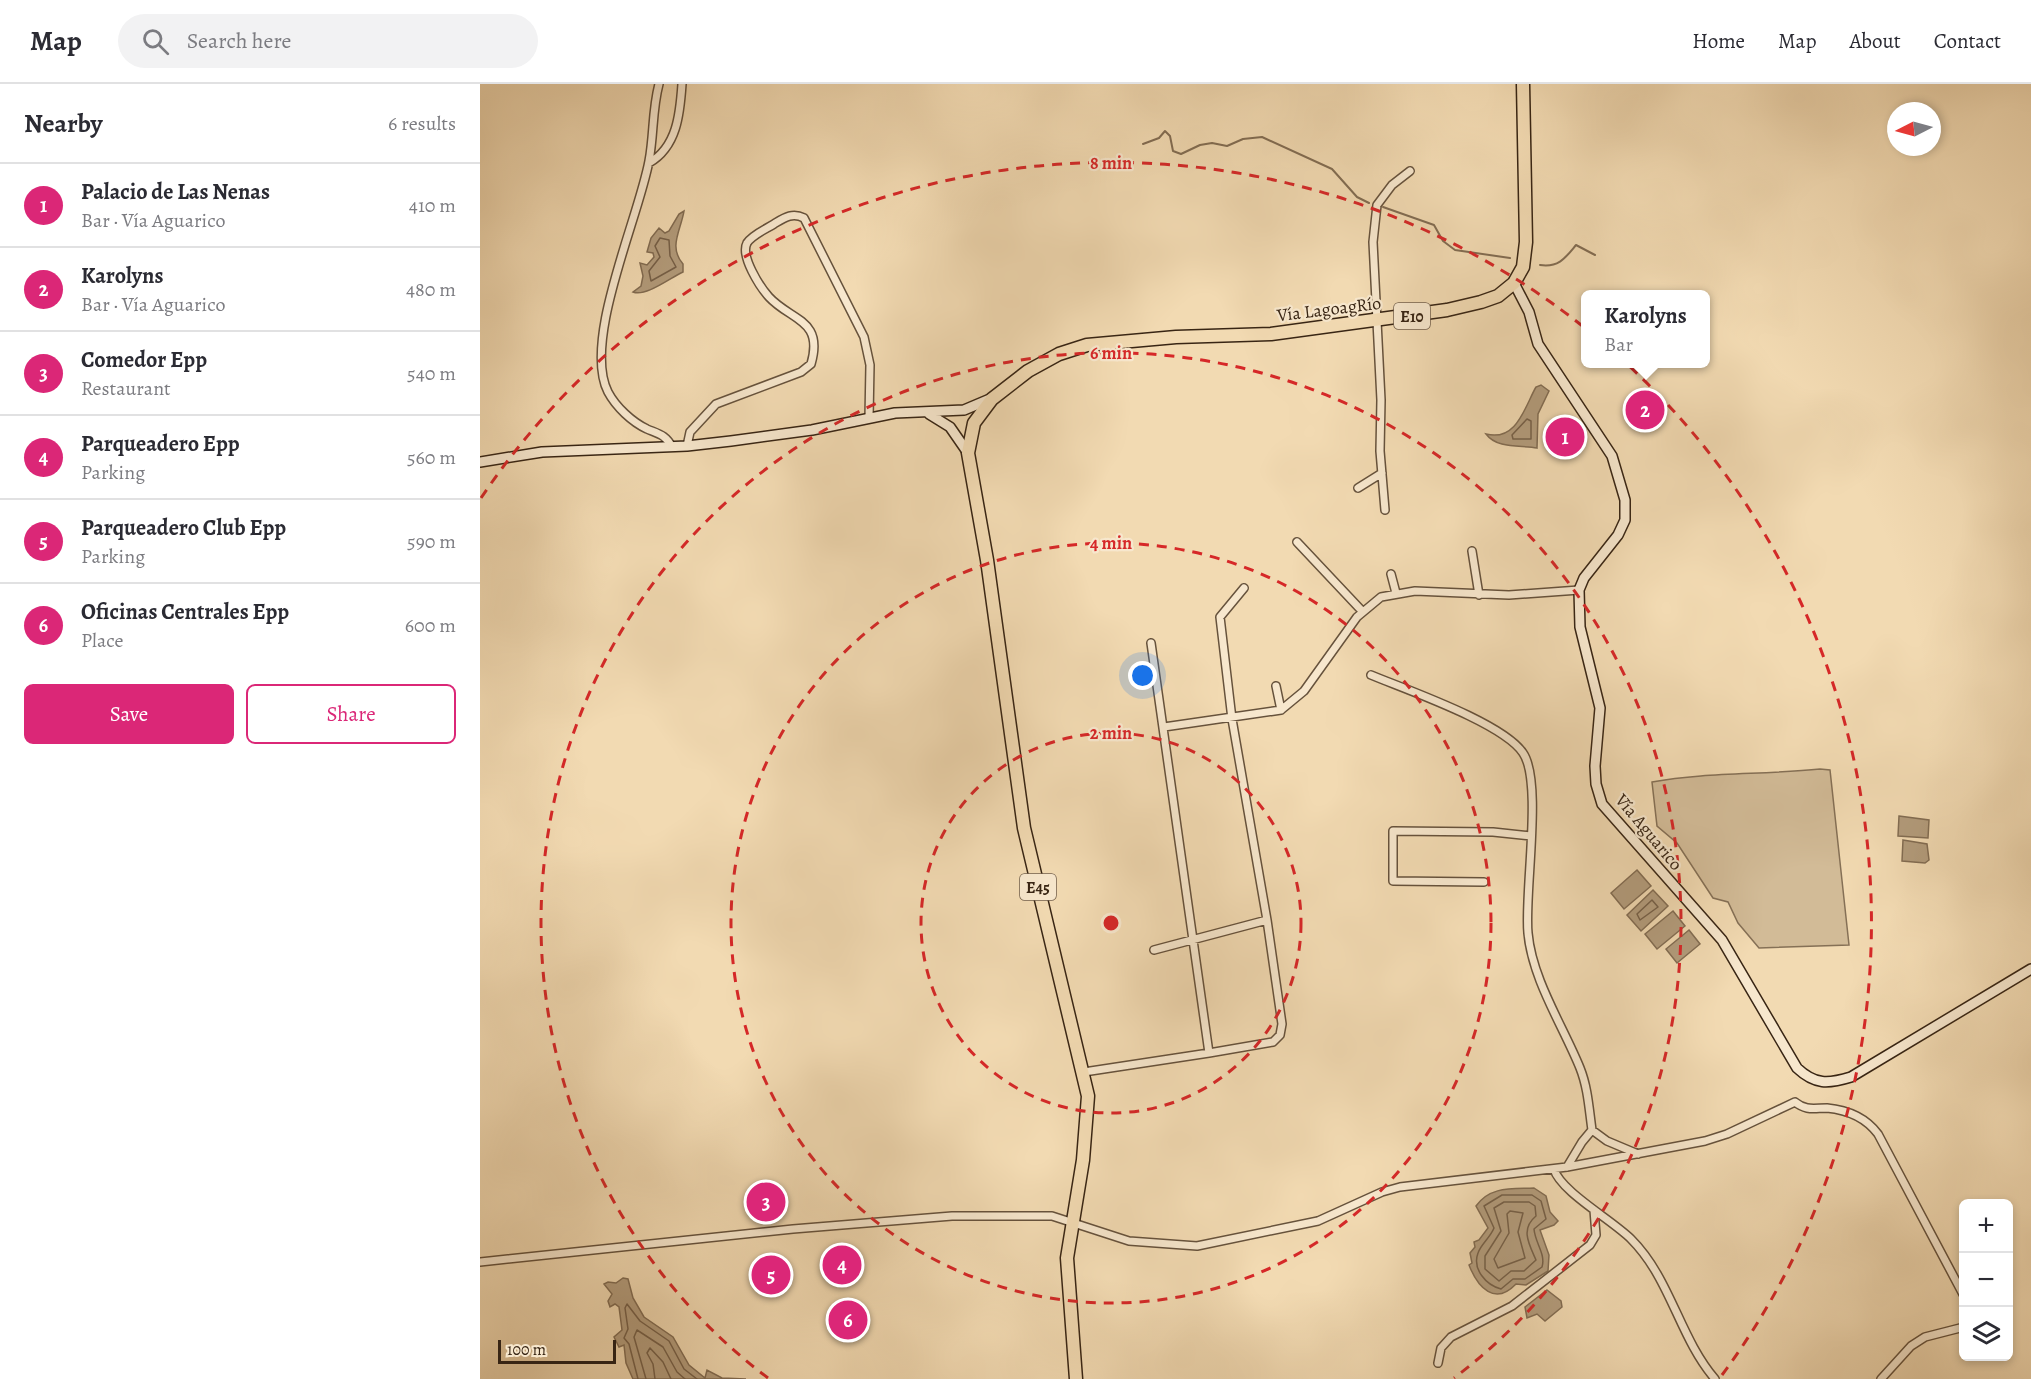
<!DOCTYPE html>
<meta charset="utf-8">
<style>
body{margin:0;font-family:Alegreya,serif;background:#f2f2f3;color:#2b2b33}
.controls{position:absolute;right:18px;bottom:18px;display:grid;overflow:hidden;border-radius:9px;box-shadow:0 3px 9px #0003}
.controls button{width:54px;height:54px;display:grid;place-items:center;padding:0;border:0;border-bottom:2px solid #e1e1e2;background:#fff;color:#2b2b33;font:30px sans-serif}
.compass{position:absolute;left:1407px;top:18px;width:54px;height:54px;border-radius:50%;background:#fff;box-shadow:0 3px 9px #0003;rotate:264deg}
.scale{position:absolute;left:18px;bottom:15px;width:118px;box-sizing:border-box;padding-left:6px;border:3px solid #382514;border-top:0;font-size:16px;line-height:21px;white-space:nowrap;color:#382514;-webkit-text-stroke:4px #f7e7cd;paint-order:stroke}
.you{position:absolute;left:663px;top:592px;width:21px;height:21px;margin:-15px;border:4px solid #fff;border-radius:50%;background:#1a73e8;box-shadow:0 0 0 9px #1a73e833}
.badge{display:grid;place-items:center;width:39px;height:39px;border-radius:50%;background:#db2777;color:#fff;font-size:20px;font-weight:700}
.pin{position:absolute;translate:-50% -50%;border:3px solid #fff;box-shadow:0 2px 6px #0006}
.popup{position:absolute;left:1101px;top:206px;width:129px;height:78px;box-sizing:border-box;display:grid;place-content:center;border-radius:9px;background:#fff;filter:drop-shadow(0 2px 4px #0005);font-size:20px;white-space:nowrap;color:#7c7c81}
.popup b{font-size:22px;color:#2b2b33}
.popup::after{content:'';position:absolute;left:50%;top:100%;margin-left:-12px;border:12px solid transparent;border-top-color:#fff}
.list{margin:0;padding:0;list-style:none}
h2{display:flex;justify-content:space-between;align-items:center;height:78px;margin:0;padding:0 24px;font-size:26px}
h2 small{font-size:20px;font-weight:400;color:#7c7c81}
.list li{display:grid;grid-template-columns:39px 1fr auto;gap:18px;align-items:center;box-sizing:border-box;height:84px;padding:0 24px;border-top:2px solid #e1e1e2}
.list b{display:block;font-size:22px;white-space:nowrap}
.list p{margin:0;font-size:20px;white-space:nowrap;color:#7c7c81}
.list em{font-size:20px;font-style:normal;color:#7c7c81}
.actions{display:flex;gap:12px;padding:18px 24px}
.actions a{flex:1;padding:14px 0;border:2px solid #db2777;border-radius:9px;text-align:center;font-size:21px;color:#db2777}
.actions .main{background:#db2777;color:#fff}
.icon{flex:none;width:33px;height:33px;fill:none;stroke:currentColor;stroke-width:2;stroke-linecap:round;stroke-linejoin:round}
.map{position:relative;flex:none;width:1551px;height:1295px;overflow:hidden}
header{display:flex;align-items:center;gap:36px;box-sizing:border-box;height:84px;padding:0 30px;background:#fff;border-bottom:2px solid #e1e1e2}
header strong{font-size:28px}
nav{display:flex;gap:33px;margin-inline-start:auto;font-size:21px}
.search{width:420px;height:54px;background:#f2f2f3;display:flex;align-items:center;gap:15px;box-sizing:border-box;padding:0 21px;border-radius:33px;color:#7c7c81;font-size:22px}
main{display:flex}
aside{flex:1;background:#fff}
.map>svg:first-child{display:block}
.green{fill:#d2bb97;stroke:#857056;stroke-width:1.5}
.water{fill:#b39c7c;stroke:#826c52;stroke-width:1.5}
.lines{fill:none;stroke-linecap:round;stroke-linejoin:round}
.shore{stroke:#766048;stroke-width:1.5}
.stream{stroke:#826c52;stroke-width:2}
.street-casing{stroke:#66523c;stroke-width:10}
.secondary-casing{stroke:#382514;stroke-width:12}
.highway-casing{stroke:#382514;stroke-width:15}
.street{stroke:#f7e7cd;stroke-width:7}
.secondary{stroke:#f7e7cd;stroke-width:9}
.highway{stroke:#f2dab2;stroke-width:12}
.ring{fill:none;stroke:#d62828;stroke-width:3;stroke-dasharray:10 8}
.labels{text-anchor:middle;stroke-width:4.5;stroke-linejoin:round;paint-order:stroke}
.shield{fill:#f7e7cd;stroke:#715f4c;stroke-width:1.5}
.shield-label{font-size:16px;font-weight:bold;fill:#382514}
.street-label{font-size:18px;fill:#382514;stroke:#f7e7cd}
.centre{fill:#d62828;stroke:#f7e7cd;stroke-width:3}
.ring-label{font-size:18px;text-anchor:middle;font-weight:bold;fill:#d62828;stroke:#f7e7cd;stroke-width:4.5;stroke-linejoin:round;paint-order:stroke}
</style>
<header>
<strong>Map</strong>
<div class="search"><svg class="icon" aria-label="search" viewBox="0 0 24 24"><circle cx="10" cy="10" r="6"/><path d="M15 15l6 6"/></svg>Search here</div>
<nav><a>Home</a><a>Map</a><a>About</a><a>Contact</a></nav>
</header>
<main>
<aside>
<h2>Nearby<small>6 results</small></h2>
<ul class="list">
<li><span class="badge">1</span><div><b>Palacio de Las Nenas</b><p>Bar · Vía Aguarico</p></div><em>410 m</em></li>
<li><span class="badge">2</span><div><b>Karolyns</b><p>Bar · Vía Aguarico</p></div><em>480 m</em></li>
<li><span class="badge">3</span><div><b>Comedor Epp</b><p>Restaurant</p></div><em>540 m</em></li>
<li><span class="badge">4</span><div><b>Parqueadero Epp</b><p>Parking</p></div><em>560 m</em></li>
<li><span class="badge">5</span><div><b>Parqueadero Club Epp</b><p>Parking</p></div><em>590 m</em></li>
<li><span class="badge">6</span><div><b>Oficinas Centrales Epp</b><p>Place</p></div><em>600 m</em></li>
</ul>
<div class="actions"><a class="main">Save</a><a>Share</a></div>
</aside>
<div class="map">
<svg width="1551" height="1295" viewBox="0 0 1551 1295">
<rect width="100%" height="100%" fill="#f2dab2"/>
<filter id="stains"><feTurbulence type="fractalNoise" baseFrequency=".00333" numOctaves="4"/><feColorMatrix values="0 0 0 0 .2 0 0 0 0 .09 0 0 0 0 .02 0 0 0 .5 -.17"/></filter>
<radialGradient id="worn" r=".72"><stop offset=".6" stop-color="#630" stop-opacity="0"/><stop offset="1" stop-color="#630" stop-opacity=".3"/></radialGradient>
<path class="green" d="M1340,685l10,1 19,175 -90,3 -21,-25 -10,-21 -15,-4 -36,-55 -20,-17 -5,-44c54,-10 112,-7 168,-13z"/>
<path class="water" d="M204,127c-3,19 -16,36 -1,53v8c-13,6 -37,25 -50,20l8,-6 2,-10 -3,-13 7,2 7,-8 -1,-4 -6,-1 4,-14 8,-10 6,5 4,-2 10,-17z
M1061,301l8,6 -11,23 -1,34c-17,-3 -40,1 -51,-14 31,8 39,-28 50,-47z
M1419,732l30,4 -1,18 -30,-2z
M1423,756l24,4 2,16 -4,3 -23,-2z
M1157,786l14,16 -27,23 -13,-16z
M1173,806l15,16 -27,25 -14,-16z
M1193,827l12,15 -28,23 -12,-15z
M1209,846l11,14 -23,19 -11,-14z
M1054,1104l12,8 4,16 8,9 -4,4 -14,5 9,25 -1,16 -22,14 -10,-1c-21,22 -38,4 -47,-19l3,-2 -2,-10 5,-6 -1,-5 5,-2 9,-12 -12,-22c14,-20 36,-17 58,-18z
M143,1194l5,1 5,19 11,19 29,20 16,28 16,13 2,-8 15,8 24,1h-113l-7,-16 -2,-18 -5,2 -5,-10 8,-7 -3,-23 -4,-3 -5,3 -2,-6 4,-7 -8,-10 4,-2 8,1z
M1067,1206l14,11 1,6 -17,14 -8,-7 -10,4 -2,-11z"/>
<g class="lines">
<path class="shore" d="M180,154l9,2 1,16 6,11 -25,14 -2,-10 11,-14 -5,-11z
M1047,335l4,2v18h-18l-1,-4z
M1172,816l6,7 -18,13 -3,-6z
M1022,1111h30l9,6 5,18 -12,10c1,14 12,25 8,38l-17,12h-12l-12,10c-15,-4 -29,-20 -23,-36 3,-9 12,-15 16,-25l-10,-22z
M1024,1118h25l6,4 1,10c-16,13 -7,28 0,44l-12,11h-13l-12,10 -14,-12v-13l16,-25 -7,-23z
M1030,1127l13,2 -5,19 7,26 -27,10 -4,-9 15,-26 -2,-19z
M158,1295l-9,-35 -5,-6 4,-9 -3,-21 2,-4 13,17 29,20 15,28 13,10
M166,1295l-12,-42 3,-7 26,17 14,25 8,7
M175,1295l-2,-15 -6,-11 3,-5 13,14 8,17"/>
<path class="stream" d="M663,60l16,-6 6,-7 5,5 3,15 8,3 19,-9 12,-2 15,3 16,-7 19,-2 70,32 25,28 12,6
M903,123l51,18 9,16 12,9 55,8
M1060,181c19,3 26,-8 36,-20l19,10"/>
<g class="street-casing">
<path id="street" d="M179,0c-7,26 -5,51 -10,77 -10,56 -67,180 -41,231 8,15 24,30 39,37 12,5 19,6 25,18
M169,79c28,-16 31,-49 33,-79
M207,362l3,-14 26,-28 85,-32 10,-8c13,-45 -20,-43 -42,-67 -9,-10 -29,-41 -22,-54 5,-8 19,-14 27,-19 10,-6 18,-12 30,-6l60,119 6,28 -1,53
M878,404l24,-15
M905,426l-5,-59 1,-51 -8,-158 4,-37 15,-20 18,-14
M817,458l65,69
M992,467l7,44
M911,490l5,19
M891,591c36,15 132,48 152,78 20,29 1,140 5,180 4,46 35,93 52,135 8,20 9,41 12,62l-10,12 -15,25
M796,602l5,24
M684,643l117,-17 23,-19 53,-74 24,-20 34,-6 94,4 70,-5
M1004,798l-91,-1v-50l100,1 38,4
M674,866l113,-30 -35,-201 -12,-102 24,-29
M729,969l64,-11 7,-7 2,-11 -15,-104
M604,988l125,-19 -58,-410
M1112,1046l15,11 31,13
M1074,1085c6,22 58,51 77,70 40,40 48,98 84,140
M0,1178l313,-33 159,-13h100l77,25 68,5 121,-25 64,-29 18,-5 167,-20 138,-26 22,-7 68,-32c11,9 19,6 32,6 21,2 39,10 51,26l86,162
M958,1279l3,-15 10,-11 61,-31 78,-61 6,-10 -2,-25
M1401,1295l30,-33 14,-9 39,-10"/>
</g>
<g class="secondary-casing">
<path id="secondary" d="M1034,199l15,29 9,32 74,112 13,44v20l-7,15 -34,43 -5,12 1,37 20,81 -5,58 1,18 6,20 120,136 75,128c18,17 31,16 54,9l180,-108
M449,330l21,13 18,26
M0,378l62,-10 145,-6 44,-5 81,-11 83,-17 69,-3 26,-11"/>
</g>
<g class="highway-casing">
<path id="highway" d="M596,1295l-9,-121 16,-98 5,-64 -64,-268 -37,-268 -19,-107 6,-30 18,-24 36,-28 31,-17 28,-9 89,-8 95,-3 176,-24 34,-8 17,-6 16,-13 9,-16 3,-25 -3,-158"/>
</g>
<use href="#street" class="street"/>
<use href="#secondary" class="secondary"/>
<use href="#highway" class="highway"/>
</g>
<g class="ring">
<circle cx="631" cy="839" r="190"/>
<circle cx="631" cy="839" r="380"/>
<path d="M288 1294A570 570 0 1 1 974 1294"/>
<path d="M1 414A760 760 0 1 1 1242 1291"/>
</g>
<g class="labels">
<g class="shield">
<rect x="914" y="219" width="36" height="26" rx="4.5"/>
<rect x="540" y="790" width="36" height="26" rx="4.5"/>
</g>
<g class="shield-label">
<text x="932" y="238">E10</text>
<text x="558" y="809">E45</text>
</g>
<g class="street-label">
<text transform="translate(849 225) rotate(-7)" y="6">Vía LagoagRío</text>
<text transform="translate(1169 748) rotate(50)" y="6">Vía Aguarico</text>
</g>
</g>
<circle cx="631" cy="839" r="9" class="centre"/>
<g class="ring-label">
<text x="631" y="85">8 min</text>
<text x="631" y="275">6 min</text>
<text x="631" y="465">4 min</text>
<text x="631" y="655">2 min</text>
</g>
<rect width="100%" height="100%" filter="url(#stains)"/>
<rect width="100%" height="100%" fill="url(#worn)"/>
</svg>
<div class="controls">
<button>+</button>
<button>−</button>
<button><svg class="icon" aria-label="layers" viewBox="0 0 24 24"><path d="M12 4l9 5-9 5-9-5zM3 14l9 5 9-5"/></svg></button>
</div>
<svg class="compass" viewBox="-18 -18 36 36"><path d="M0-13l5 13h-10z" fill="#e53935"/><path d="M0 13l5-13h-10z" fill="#7c7c81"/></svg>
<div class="scale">100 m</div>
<div class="you"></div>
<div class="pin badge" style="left:1085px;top:353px">1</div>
<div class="pin badge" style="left:1165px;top:326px">2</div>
<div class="popup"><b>Karolyns</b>Bar</div>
<div class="pin badge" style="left:286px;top:1118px">3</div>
<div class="pin badge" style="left:362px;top:1181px">4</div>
<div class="pin badge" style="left:291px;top:1191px">5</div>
<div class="pin badge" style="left:368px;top:1236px">6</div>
</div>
</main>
